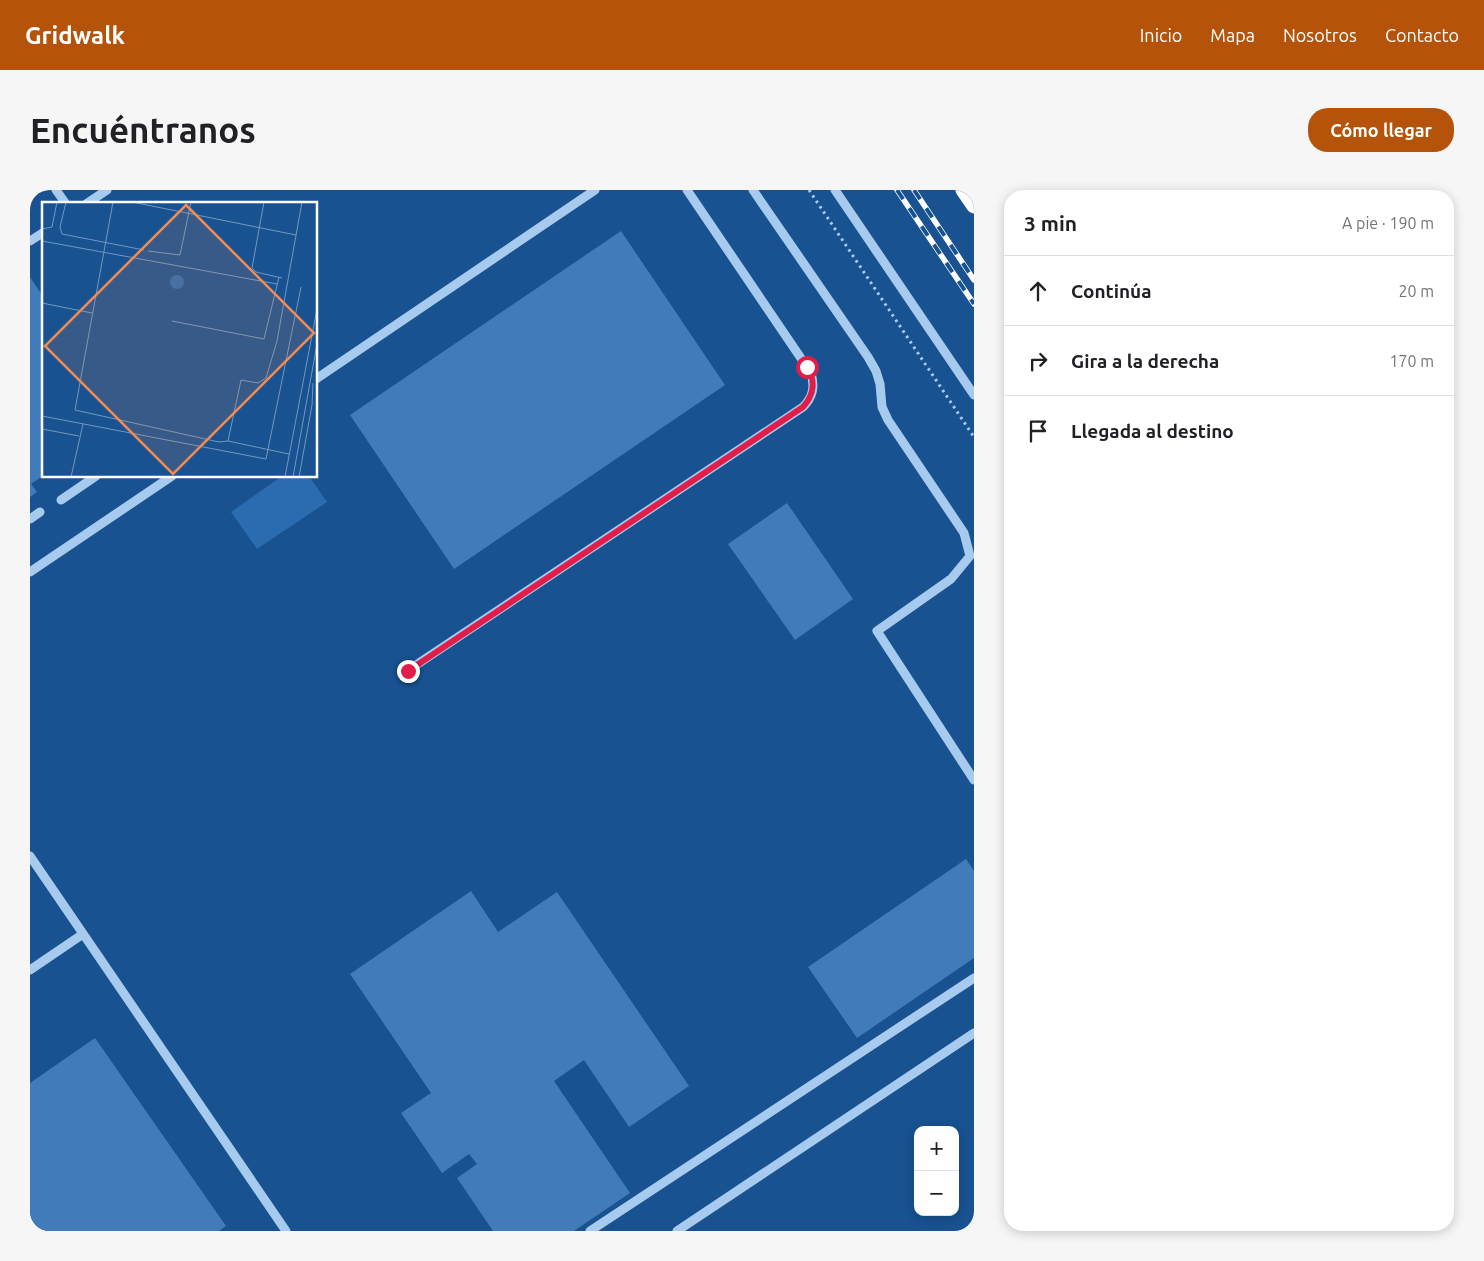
<!DOCTYPE html>
<html lang="es">
<meta charset="utf-8">
<style>
body{margin:0;font-family:Ubuntu,sans-serif;background:#f6f6f6;color:#202124}
.controls{position:absolute;right:15px;bottom:15px;display:grid;overflow:hidden;border-radius:10px;box-shadow:0 2px 12px #0003}
.controls button{width:45px;height:45px;display:grid;place-items:center;padding:0;border:0;border-bottom:1px solid #e0e0e0;background:#fff;color:#202124;font:25px sans-serif}
.stop{position:absolute;width:15px;height:15px;margin:-11px;border:4px solid #e11d48;border-radius:50%;background:#fff}
.stop.end{background:#e11d48;border-color:#fff;box-shadow:0 1px 5px #0008}
.list{margin:0;padding:0;list-style:none}
h2{display:flex;justify-content:space-between;align-items:center;height:65px;margin:0;padding:0 20px;font-size:21px}
h2 small{font-size:16px;font-weight:400;color:#757577}
.list li{display:grid;grid-template-columns:32px 1fr auto;gap:15px;align-items:center;box-sizing:border-box;height:70px;padding:0 20px;border-top:1px solid #e0e0e0}
.list b{display:block;font-size:19px;white-space:nowrap}
.list em{font-size:16px;font-style:normal;color:#757577}
.icon{flex:none;width:28px;height:28px;fill:none;stroke:currentColor;stroke-width:2;stroke-linecap:round;stroke-linejoin:round}
.map{position:relative;flex:none;width:944px;height:1041px;overflow:hidden;border-radius:20px}
header{display:flex;align-items:center;gap:30px;box-sizing:border-box;height:70px;padding:0 25px;background:#b45309;color:#fff}
header strong{font-size:24px}
nav{display:flex;gap:28px;margin-inline-start:auto;font-size:18px}
.intro{display:flex;align-items:center;justify-content:space-between;box-sizing:border-box;height:120px;padding:0 30px}
h1{margin:0;font-size:35px}
.button{padding:12px 22px;border-radius:20px;background:#b45309;color:#fff;font-size:18px;font-weight:700}
main{display:flex;gap:30px;padding:0 30px}
aside{flex:1;background:#fff;border-radius:20px;box-shadow:0 2px 12px #0003}
.map>svg:first-child{display:block}
.green{fill:#2b6cb0}
.building{fill:#417bb9}
.lines{fill:none;stroke-linecap:round;stroke-linejoin:round}
.path{stroke:#a7caef;stroke-width:3;stroke-dasharray:2.5 4;stroke-linecap:butt}
.minor{stroke:#a7caef;stroke-width:9}
.highway{stroke:#fff;stroke-width:15}
.rail-casing{stroke:#fff;stroke-width:5.5}
.rail{stroke:#185291;stroke-width:4;stroke-dasharray:11;stroke-linecap:butt}
.route{stroke:#e11d48;stroke-width:6}
.inset-road{fill:none;stroke:#7497bd;stroke-width:1}
.view{fill:#ef8b55;fill-opacity:0.15;stroke:#ef8b55;stroke-width:2.5}
.inset-edge{fill:none;stroke:#fff;stroke-width:2.5}
</style>
<header>
<strong>Gridwalk</strong>
<nav><a>Inicio</a><a>Mapa</a><a>Nosotros</a><a>Contacto</a></nav>
</header>
<div class="intro"><h1>Encuéntranos</h1><a class="button">Cómo llegar</a></div>
<main>
<div class="map">
<svg width="944" height="1041" viewBox="0 0 944 1041">
<rect width="100%" height="100%" fill="#185291"/>
<path class="green" d="M252,286h27l18,26 -70,47 -26,-37z"/>
<path class="building" d="M591,41l104,154 -271,184 -104,-154z
M0,87l14,21v177l-13,9 6,8 -7,5z
M757,313l66,96 -58,41 -67,-96z
M936,669l8,12v87l-117,80 -49,-71z
M441,701l27,41 59,-40 132,194 -60,41 -45,-67 -30,21 76,112 -56,38h-81l-36,-53 20,-14 -8,-10 -27,19 -41,-60 30,-20 -81,-119z
M65,848l131,188 -7,5h-189v-148z"/>
<g class="lines">
<path class="path" d="M779,0l165,247"/>
<path class="minor" d="M26,0l10,14
M723,0l115,167 8,14 4,13 2,23 6,13 76,113 6,23 -19,23 -74,52 97,149
M805,0l139,205
M56,14l21,-14
M0,51l14,-9
M286,189l279,-189
M31,310l35,-24
M0,329l10,-7
M0,382l142,-96
M377,481l396,-264c10,-10 12,-20 8,-34l-124,-183
M0,666l256,375
M0,780l53,-36
M560,1041l384,-253
M647,1041l297,-198"/>
<path class="highway" d="M933,0l11,16"/>
<g class="rail-casing">
<path id="rail" d="M867,0l77,114
M884,0l60,90"/>
</g>
<use href="#rail" class="rail"/>
</g>
<g class="lines">
<path class="route" d="M378,481l395,-264c11,-12 13,-26 4,-40"/>
</g>
<g transform="translate(12 12)">
<rect width="275" height="275" fill="#185291"/>
<path d="M128 80a7 7 0 1 1 14 0a7 7 0 1 1-14 0Z" fill="#2b6cb0"/>
<path class="inset-road" d="M24,0l-6,25 2,7 82,16M71,0l-38,208 144,32 9,-1 61,13M90,0l164,33M222,0l-12,66 4,4 26,6M0,27l10,-2 5,-25M0,39l235,43M106,49l32,4 11,-53M0,101l50,10M130,119l92,18 15,-62M270,203l1,-22M0,214l224,43 35,-172M0,227l37,7M186,239l13,-61 17,3 8,-5 11,-37 25,-139M29,275l12,-53M243,275l32,-168M251,275l24,-133M257,275l13,-72"/>
<path class="view" d="M144,3l128,128 -141,141 -128,-128z"/>
<rect width="275" height="275" class="inset-edge"/>
</g>
</svg>
<div class="controls">
<button>+</button>
<button>−</button>
</div>
<div class="stop" style="left:777px;top:177px"></div>
<div class="stop end" style="left:378px;top:481px"></div>
</div>
<aside>
<h2>3 min<small>A pie · 190 m</small></h2>
<ul class="list">
<li><svg class="icon" aria-label="ahead" viewBox="0 0 24 24"><path d="M12 20V5M6 11l6-6 6 6"/></svg><div><b>Continúa</b></div><em>20 m</em></li>
<li><svg class="icon" aria-label="right" viewBox="0 0 24 24"><path d="M7 20v-9h11M14 6l5 5-5 5"/></svg><div><b>Gira a la derecha</b></div><em>170 m</em></li>
<li><svg class="icon" aria-label="arrive" viewBox="0 0 24 24"><path d="M6 21V4h12l-3 4 3 4H6"/></svg><div><b>Llegada al destino</b></div></li>
</ul>
</aside>
</main>
